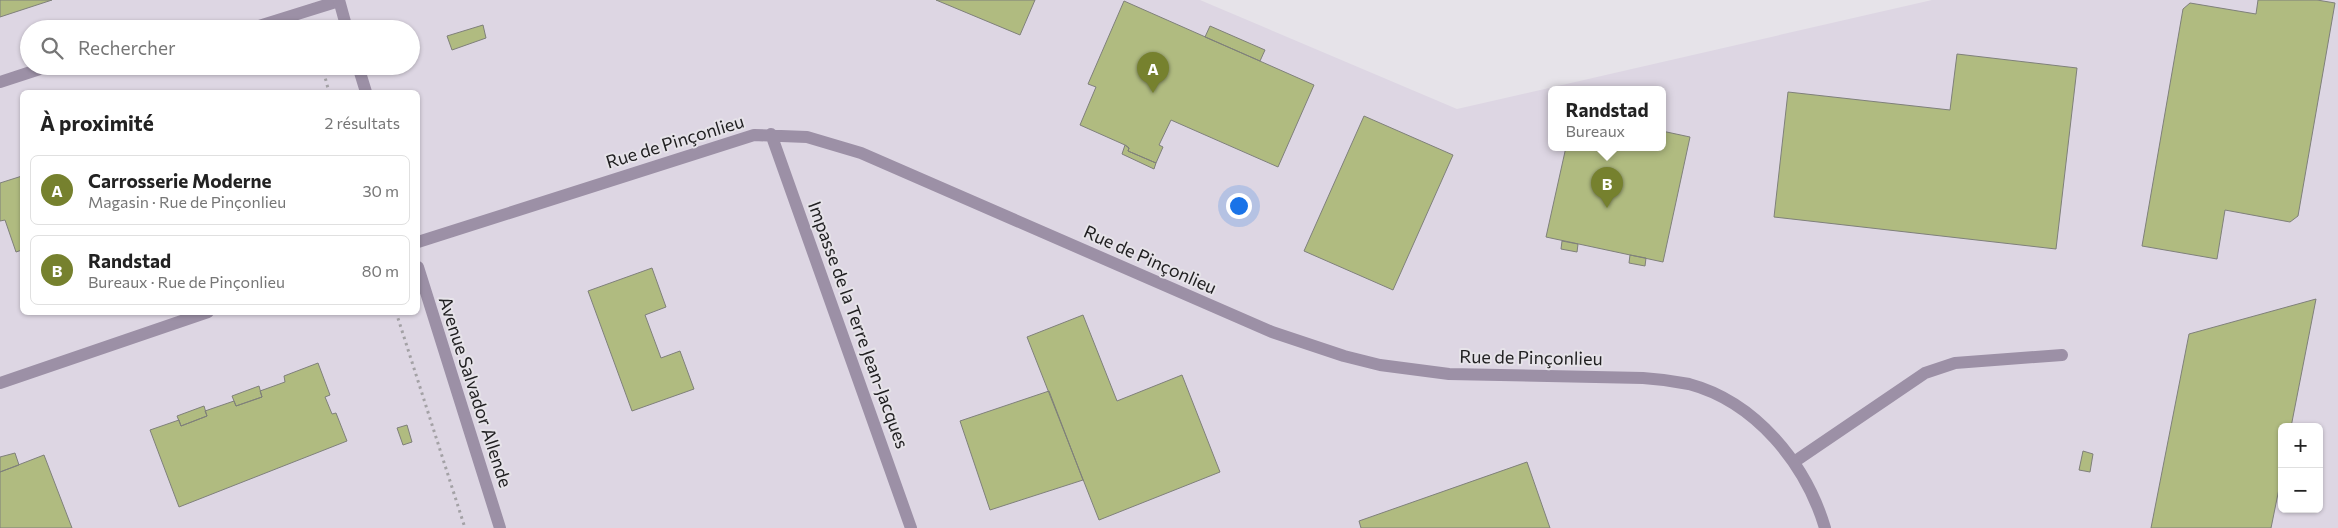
<!DOCTYPE html>
<html lang="fr">
<meta charset="utf-8">
<style>
body{margin:0;font-family:Commissioner,sans-serif;background:#f6f6f6;color:#222}
.controls{position:absolute;right:15px;bottom:15px;display:grid;overflow:hidden;border-radius:8px;box-shadow:0 1px 4px #0004}
.controls button{width:45px;height:45px;display:grid;place-items:center;padding:0;border:0;border-bottom:1px solid #e0e0e0;background:#fff;color:#222;font:25px sans-serif}
.you{position:absolute;left:1238px;top:205px;width:18px;height:18px;margin:-12px;border:4px solid #fff;border-radius:50%;background:#1a73e8;box-shadow:0 0 0 8px #1a73e833}
.badge{display:grid;place-items:center;width:32px;height:32px;border-radius:50%;background:#76812e;color:#fff;font-size:16px;font-weight:700}
.pin{position:absolute;translate:-50% -41px;filter:drop-shadow(0 1px 2px #0008)}
.pin::after{content:'';position:absolute;top:26px;width:18px;height:15px;background:inherit;clip-path:polygon(0 0,100% 0,50% 100%)}
.popup{position:absolute;left:1548px;top:86px;width:118px;height:65px;box-sizing:border-box;display:grid;place-content:center;border-radius:8px;background:#fff;filter:drop-shadow(0 1px 4px #0005);font-size:16px;white-space:nowrap;color:#767676}
.popup b{font-size:19px;color:#222}
.popup::after{content:'';position:absolute;left:50%;top:100%;margin-left:-10px;border:10px solid transparent;border-top-color:#fff}
.list{margin:0;padding:0;list-style:none}
h2{display:flex;justify-content:space-between;align-items:center;height:65px;margin:0;padding:0 20px;font-size:21px}
h2 small{font-size:16px;font-weight:400;color:#767676}
.list li{display:grid;grid-template-columns:32px 1fr auto;gap:15px;align-items:center;box-sizing:border-box;height:70px;margin:0 10px 10px;padding:0 10px;border:1px solid #e0e0e0;border-radius:8px}
.list b{display:block;font-size:19px;white-space:nowrap}
.list p{margin:0;font-size:16px;white-space:nowrap;color:#767676}
.list em{font-size:16px;font-style:normal;color:#767676}
.icon{flex:none;width:28px;height:28px;fill:none;stroke:currentColor;stroke-width:2;stroke-linecap:round;stroke-linejoin:round}
.map{position:relative;flex:none;width:2338px;height:528px;overflow:hidden}
.search{position:absolute;background:#fff;box-shadow:0 1px 4px #0004;left:20px;top:20px;width:400px;height:55px;display:flex;align-items:center;gap:12px;box-sizing:border-box;padding:0 18px;border-radius:28px;color:#767676;font-size:19px}
.panel{position:absolute;background:#fff;box-shadow:0 1px 4px #0004;left:20px;top:90px;width:400px;height:225px;border-radius:8px}
.map>svg:first-child{display:block}
.built{fill:#ddd6e3;fill-rule:evenodd}
.building{fill:#b0bb80;stroke:#7f807a}
.lines{fill:none;stroke-linecap:round;stroke-linejoin:round}
.path{stroke:#a3a1a5;stroke-width:3;stroke-dasharray:2.5 4;stroke-linecap:butt}
.service{stroke:#9c90a6;stroke-width:12}
.minor{stroke:#9c90a6;stroke-width:12}
.tertiary{stroke:#9c90a6;stroke-width:12}
.labels{text-anchor:middle;stroke-width:4;stroke-linejoin:round;paint-order:stroke}
.street-label{font-size:18px;fill:#212022;stroke:#e6e3e9}
</style>
<div class="map">
<svg width="2338" height="528" viewBox="0 0 2338 528">
<rect width="100%" height="100%" fill="#e6e3e9"/>
<path class="built" d="M0,0h1200l257,109 475,-109h406v528h-2338zM29,29h382v37h-382zM1552,89h110v58h-110zM22,92h396v220h-396zM2282,427h37v82h-37z"/>
<path class="building" d="M0,0h52l-52,17z
M936,0h99l-15,35z
M2258,0h59l18,3 -37,213 -8,6 -65,-12 -8,49 -75,-13 41,-237 7,-6 66,11z
M1124,1l190,84 -36,82 -107,-47 -12,25 4,2 -7,16 -28,-12 1,-3 -4,-3 -45,-20 16,-38 -8,-3z
M483,25l3,13 -34,12 -5,-14z
M1210,26l55,24 -5,11 -55,-24z
M1957,54l120,14 -21,181 -282,-32 14,-125 162,18z
M1364,116l89,39 -60,135 -89,-39z
M1662,131l28,6 -27,125 -117,-25 20,-90h96z
M1125,145l4,3 -1,3 28,12 -2,6 -32,-15z
M22,176v74l-6,2 -11,-32 -5,1v-38z
M1562,241l16,3 -1,8 -16,-3z
M1630,255l16,3 -1,8 -16,-3z
M652,268l14,39 -21,8 16,43 19,-7 14,38 -62,22 -44,-120z
M2316,299l-25,128h-9v47l-11,54h-120l38,-194z
M1083,315l34,86 65,-26 38,97 -121,48 -72,-183z
M318,363l12,32 -5,2 7,17 4,-1 11,28 -168,66 -29,-77 29,-10 2,6 26,-10 -2,-5 29,-10 2,5 26,-9 -2,-6 25,-9 -1,-6z
M259,386l3,11 -26,9 -4,-10z
M1049,391l34,89 -93,30 -30,-89z
M204,406l3,10 -26,10 -4,-10z
M407,425l5,17 -9,3 -6,-17z
M2083,451l10,3 -3,18 -11,-2z
M15,453l4,12 -19,7v-15z
M44,455l28,73h-72v-56z
M1527,462l23,66h-189l-2,-7z"/>
<g class="lines">
<path class="path" d="M322,66l7,26
M396,312l69,216"/>
<path class="service" d="M249,29l90,-28
M0,82l49,-16
M1794,462l131,-89 30,-10 107,-8"/>
<path class="minor" d="M771,134l140,394
M418,242l336,-107 53,2 54,16 411,179 72,24 36,9 69,9 194,4c16,1 31,3 46,6 67,18 117,80 136,144
M0,383l208,-71"/>
<path class="tertiary" d="M339,0l8,29
M358,66l8,26
M418,267l82,261"/>
</g>
<g class="labels">
<g class="street-label">
<text transform="translate(675 142) rotate(-17)" y="6">Rue de Pinçonlieu</text>
<text transform="translate(1150 260) rotate(24)" y="6">Rue de Pinçonlieu</text>
<text transform="translate(858 325) rotate(70)" y="6">Impasse de la Terre Jean-Jacques</text>
<text transform="translate(1531 358) rotate(1)" y="6">Rue de Pinçonlieu</text>
<text transform="translate(475 392) rotate(72)" y="6">Avenue Salvador Allende</text>
</g>
</g>
</svg>
<div class="controls">
<button>+</button>
<button>−</button>
</div>
<div class="you"></div>
<div class="pin badge" style="left:1153px;top:93px">A</div>
<div class="pin badge" style="left:1607px;top:208px">B</div>
<div class="popup"><b>Randstad</b>Bureaux</div>
<div class="search"><svg class="icon" aria-label="search" viewBox="0 0 24 24"><circle cx="10" cy="10" r="6"/><path d="M15 15l6 6"/></svg>Rechercher</div>
<section class="panel">
<h2>À proximité<small>2 résultats</small></h2>
<ul class="list">
<li><span class="badge">A</span><div><b>Carrosserie Moderne</b><p>Magasin · Rue de Pinçonlieu</p></div><em>30 m</em></li>
<li><span class="badge">B</span><div><b>Randstad</b><p>Bureaux · Rue de Pinçonlieu</p></div><em>80 m</em></li>
</ul>
</section>
</div>
